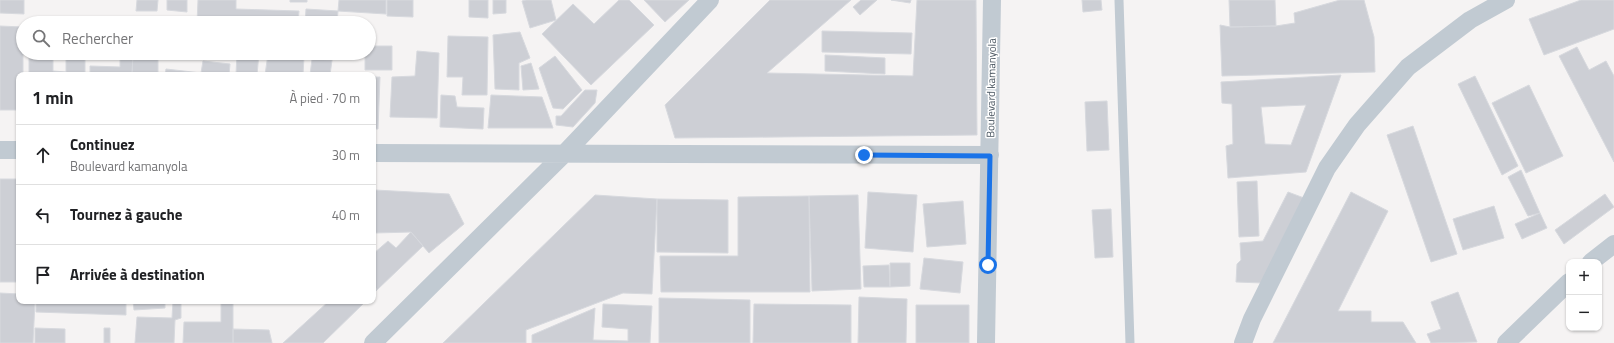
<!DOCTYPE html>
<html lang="fr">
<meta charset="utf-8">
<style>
body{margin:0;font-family:"Titillium Web",sans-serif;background:#f6f6f6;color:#202124}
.controls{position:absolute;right:12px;bottom:12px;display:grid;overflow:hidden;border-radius:8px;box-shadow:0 1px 3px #0004}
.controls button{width:36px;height:36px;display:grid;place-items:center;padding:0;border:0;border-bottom:1px solid #e0e0e0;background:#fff;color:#202124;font:20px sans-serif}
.stop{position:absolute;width:12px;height:12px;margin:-9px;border:3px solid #1a73e8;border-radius:50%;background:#fff}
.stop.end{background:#1a73e8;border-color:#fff;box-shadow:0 1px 4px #0008}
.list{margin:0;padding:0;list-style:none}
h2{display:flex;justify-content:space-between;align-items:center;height:52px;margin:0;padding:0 16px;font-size:17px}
h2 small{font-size:13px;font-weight:400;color:#757577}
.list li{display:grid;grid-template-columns:26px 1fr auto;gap:12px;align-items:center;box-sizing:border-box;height:60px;padding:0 16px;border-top:1px solid #e0e0e0}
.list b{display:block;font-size:15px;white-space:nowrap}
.list p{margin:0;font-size:13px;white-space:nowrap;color:#757577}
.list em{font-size:13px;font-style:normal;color:#757577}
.icon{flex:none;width:22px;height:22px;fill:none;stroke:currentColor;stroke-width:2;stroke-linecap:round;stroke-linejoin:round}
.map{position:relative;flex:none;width:1614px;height:343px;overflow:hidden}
.search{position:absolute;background:#fff;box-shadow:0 1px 3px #0004;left:16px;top:16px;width:360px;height:44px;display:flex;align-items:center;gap:10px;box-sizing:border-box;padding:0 14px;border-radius:22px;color:#757577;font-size:15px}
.panel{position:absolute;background:#fff;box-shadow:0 1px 3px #0004;left:16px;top:72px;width:360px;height:232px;border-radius:8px}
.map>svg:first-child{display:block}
.building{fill:#cdcfd5;stroke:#d7d9de;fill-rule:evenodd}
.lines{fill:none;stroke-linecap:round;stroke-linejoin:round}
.service{stroke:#c1cad2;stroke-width:9}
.minor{stroke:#c1cad2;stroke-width:18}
.route{stroke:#1a73e8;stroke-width:5}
.labels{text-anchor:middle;stroke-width:3;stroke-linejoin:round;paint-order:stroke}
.street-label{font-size:11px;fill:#4a5661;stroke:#fff}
</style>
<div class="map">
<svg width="1614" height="343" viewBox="0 0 1614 343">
<rect width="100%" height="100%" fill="#f5f3f3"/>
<path class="building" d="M0,0h24v14l-24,-1z
M137,0h21l-1,11h-21z
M167,0h20v12l-20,-2z
M198,0h38v9l63,2 -1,12h-101z
M290,0h17v2h-17z
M339,0h47v14l-48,-3z
M387,0h26v17l-26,-1z
M469,0h19v18l-19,-1z
M493,0h13v13l-13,1z
M526,0h25l5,20 -26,8 -8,-27z
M619,0h10l25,25 -63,60 -49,-51 31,-30 21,20z
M644,0h45l-24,22z
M770,0h81l-84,73 146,3 4,-76h59l1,135 -302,3 -10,-33z
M861,0h16l-17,15 -7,-8z
M891,0h20l-1,3z
M1082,0h19l1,10 -19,2z
M1229,0h46l1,26 -46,1z
M1340,0h24l10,37 1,35 -153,4 -2,-51 10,2 46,-1 19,-3 -1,-10z
M1581,0h33v29l-70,26 -15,-36z
M306,9l32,2 -1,12h-32z
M0,26l23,1v48h-4v35h-19z
M822,31l90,2 -1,21 -89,-2z
M520,32l10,26 -11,5v27l-24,-1 -2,-54z
M448,36l40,1 -1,58h-25l1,-18h-16z
M369,46h23v24h-27v-17h4z
M1577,47l12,23 17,-9 8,15v86l-55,-106z
M417,51l22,2 -2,65 -47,-1 2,-40 23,-1z
M29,53h24v18l13,1v-19h19v22h-56z
M120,53h13l-1,22h-42v-9l30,1z
M133,53h25v22h-26z
M237,53h22l-2,22h-21z
M268,54l36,2 -1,19h-38z
M825,55l60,3v16l-60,-3z
M555,56l27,34 -19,19 -10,-1 -14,-40z
M312,59l20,1 -2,15h-20z
M203,61l27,3 -1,11h-64l1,-6 35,4z
M531,63l8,26 -16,1 -2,-24z
M1341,75l-35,97 -78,6 -2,-32 7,-2 -1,-40 -10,-1 -1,-21zM1306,105l-15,40 -26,-1 -4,-37z
M1475,76l43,90 -16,9 -44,-91z
M373,77h7l-2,52h-5z
M1529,85l34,71 -37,17 -34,-70z
M585,90h12l-2,13 -22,24 -17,-2v-9h5z
M441,95l14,1 2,11 27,1 -1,21 -43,-2z
M491,95l51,2 11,31h-65z
M1107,101l2,49 -22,1 -2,-49z
M1413,126l44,128 -26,8 -44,-127z
M1521,170l19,43 -12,3 -20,-39z
M0,179h19v103h-19z
M1257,181l2,55 -20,1 -2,-55z
M373,190h2v41h-2z
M375,190l74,4 15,30 -35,29 -18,-21 -36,1z
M868,192l49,3 -4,57 -48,-4z
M1288,192l16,6 -41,85 -27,-1 1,-18 4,-4 -1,-17 23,-2z
M1351,192l37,19 -50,100h33v11h32l13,21h-143z
M1605,194l9,13 -50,37 -9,-14z
M595,195l62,4 -5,95 -29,-1 -97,37v13h-83z
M858,195l3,94 -49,2 -3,-95z
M809,196l1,96h-149l-1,-36h78v-59z
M657,199l71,1v53l-71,-1z
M963,201l3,43 -39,3 -4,-43z
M1494,206l10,32 -41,12 -10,-31z
M1111,209l2,48 -18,1 -3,-48z
M1540,213l7,15 -25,11 -7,-15z
M411,232l12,14 -46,44 -4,-6v-30l15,-13 8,7z
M924,258l39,4 -3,31 -40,-4z
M890,263h20v23l-20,1z
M889,265l1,22h-26l-1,-21z
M373,285l4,5 -4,4z
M1458,292l19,50 -46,1 -4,-9 14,-5 -10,-27z
M0,293l19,1v7h16l-2,42h-33z
M859,297l48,2 -1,44h-48z
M659,298l91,2v43h-91z
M36,301h90v14l-90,-3z
M133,301h32v7l-31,2z
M173,301h8v17l-6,2 -1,23h-39l2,-26 35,1z
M221,301h12v42h-50l1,-21h37z
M329,301h37l-43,42h-40z
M603,304l49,2 -2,37h-118v-8l63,-27 -2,32 35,1v-12l-26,-2z
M754,304l97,1v38h-98z
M916,305h53v38h-53z
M35,328l30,1v14h-30z
M104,328h6v15h-6z
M233,329l36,1 3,13h-39z"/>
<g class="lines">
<path class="service" d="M1119,0l11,343"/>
<path class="minor" d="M0,150h19
M373,153l617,2
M1591,262l23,-18
M373,343l191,-189 146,-154
M986,343l6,-343
M1243,343l9,-24 75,-151 30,-43 51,-58 62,-47 36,-20
M1506,343l63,-61"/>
</g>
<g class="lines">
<path class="route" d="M864,155l126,1 -2,109"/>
</g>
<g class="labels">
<g class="street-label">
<text transform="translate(991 88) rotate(-89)" y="4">Boulevard kamanyola</text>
</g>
</g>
</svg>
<div class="controls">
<button>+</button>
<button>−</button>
</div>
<div class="stop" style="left:988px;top:265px"></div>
<div class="stop end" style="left:864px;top:155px"></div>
<div class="search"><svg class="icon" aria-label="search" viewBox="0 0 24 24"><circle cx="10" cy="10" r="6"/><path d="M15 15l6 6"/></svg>Rechercher</div>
<section class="panel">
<h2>1 min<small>À pied · 70 m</small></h2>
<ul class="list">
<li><svg class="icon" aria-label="ahead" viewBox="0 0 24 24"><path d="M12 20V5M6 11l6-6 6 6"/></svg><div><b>Continuez</b><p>Boulevard kamanyola</p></div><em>30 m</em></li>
<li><svg class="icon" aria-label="left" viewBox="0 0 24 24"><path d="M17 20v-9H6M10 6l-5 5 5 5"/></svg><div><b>Tournez à gauche</b></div><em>40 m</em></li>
<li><svg class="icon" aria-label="arrive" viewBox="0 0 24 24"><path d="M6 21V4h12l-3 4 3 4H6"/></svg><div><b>Arrivée à destination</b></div></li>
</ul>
</section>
</div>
